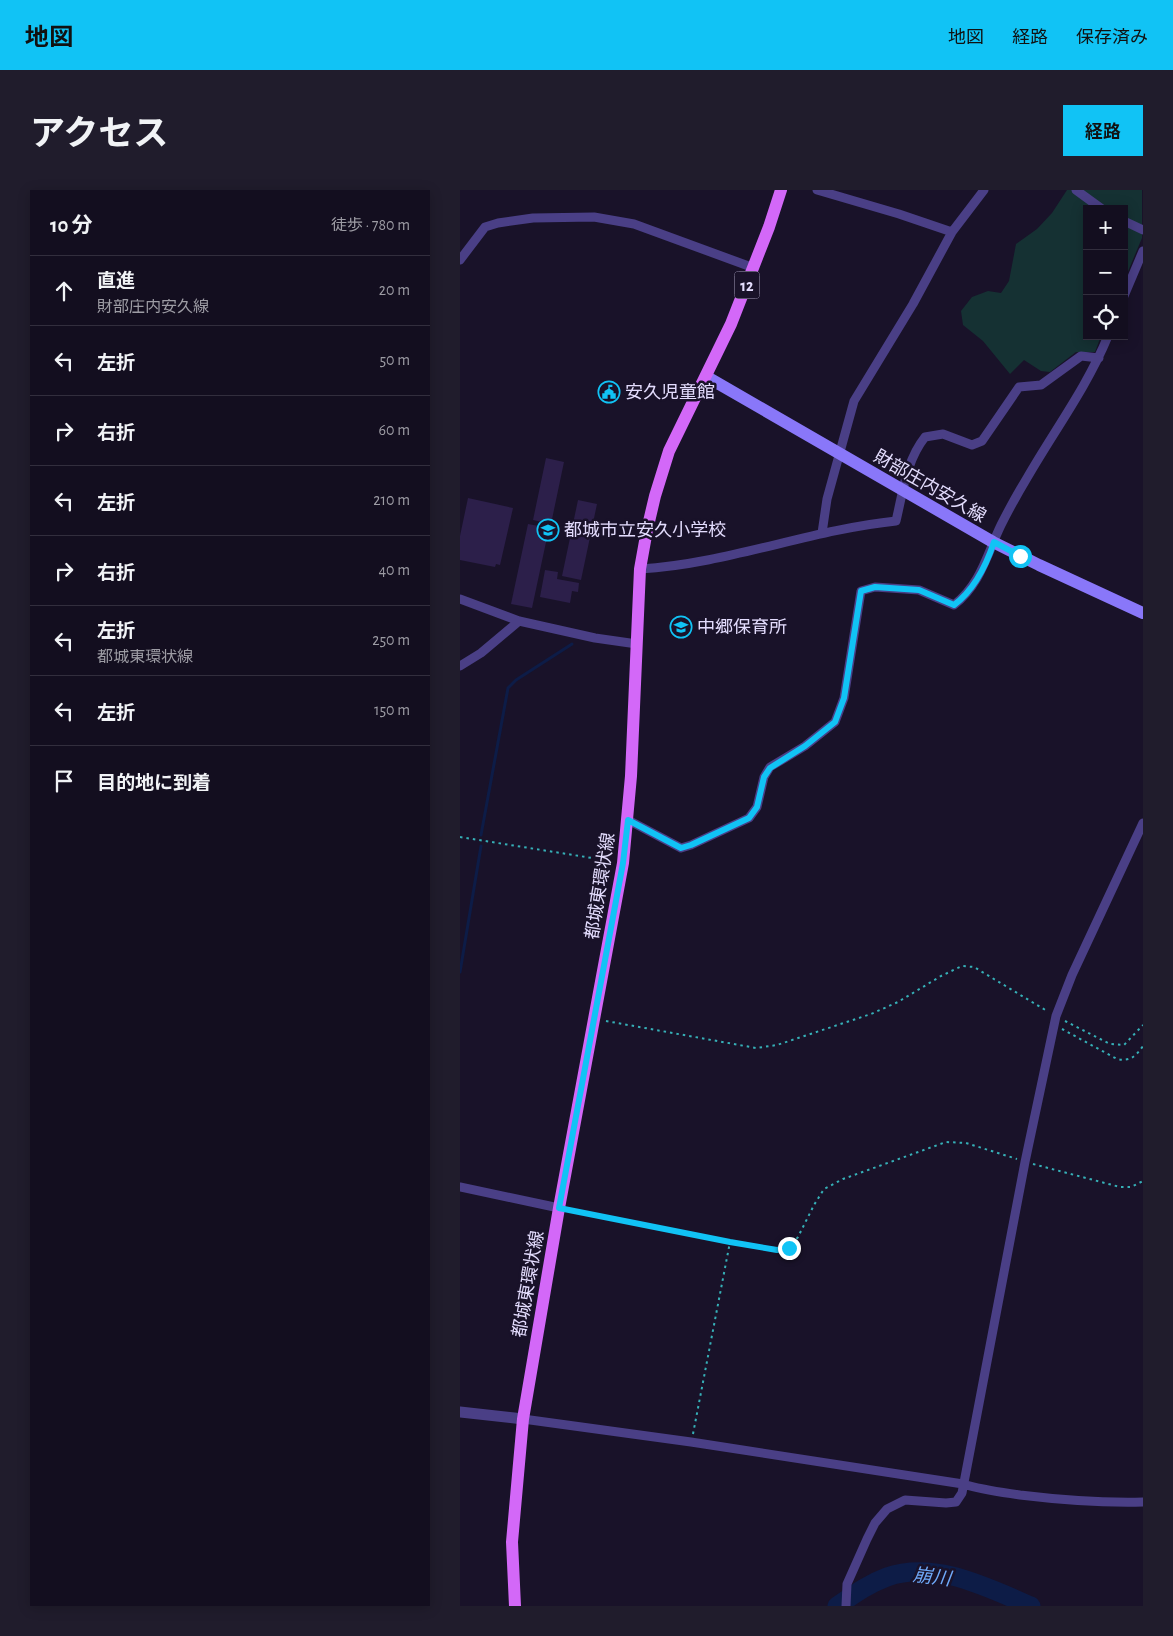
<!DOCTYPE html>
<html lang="ja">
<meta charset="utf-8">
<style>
body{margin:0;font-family:"Alegreya Sans","Noto Sans JP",sans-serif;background:#201c2c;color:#f1f3f6}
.controls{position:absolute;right:15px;top:15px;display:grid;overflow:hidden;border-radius:0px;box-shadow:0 2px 12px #0003}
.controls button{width:45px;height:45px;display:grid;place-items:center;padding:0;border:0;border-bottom:1px solid #322e3d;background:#130e1f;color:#f1f3f6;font:25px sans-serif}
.stop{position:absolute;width:15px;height:15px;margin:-11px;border:4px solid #11c3f5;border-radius:50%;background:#fff}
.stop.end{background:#11c3f5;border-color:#fff;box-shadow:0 1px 5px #0008}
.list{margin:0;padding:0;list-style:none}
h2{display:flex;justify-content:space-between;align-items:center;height:65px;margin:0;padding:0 20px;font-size:21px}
h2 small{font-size:16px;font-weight:400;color:#9d9ca4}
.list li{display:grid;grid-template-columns:32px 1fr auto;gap:15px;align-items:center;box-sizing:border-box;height:70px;padding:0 20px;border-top:1px solid #322e3d}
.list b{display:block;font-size:19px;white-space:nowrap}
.list p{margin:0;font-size:16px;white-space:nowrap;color:#9d9ca4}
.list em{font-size:16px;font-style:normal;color:#9d9ca4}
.icon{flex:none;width:28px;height:28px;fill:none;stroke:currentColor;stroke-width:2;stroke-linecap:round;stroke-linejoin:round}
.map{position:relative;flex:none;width:683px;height:1416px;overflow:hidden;border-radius:0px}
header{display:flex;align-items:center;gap:30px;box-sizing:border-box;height:70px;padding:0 25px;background:#11c3f5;color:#111}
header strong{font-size:24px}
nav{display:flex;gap:28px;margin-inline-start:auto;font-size:18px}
.intro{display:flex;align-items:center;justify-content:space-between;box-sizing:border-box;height:120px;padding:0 30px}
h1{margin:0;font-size:35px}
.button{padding:12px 22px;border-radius:0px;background:#11c3f5;color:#111;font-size:18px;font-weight:700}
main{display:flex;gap:30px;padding:0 30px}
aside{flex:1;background:#130e1f;border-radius:0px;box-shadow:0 2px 12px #0003}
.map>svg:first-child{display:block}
.green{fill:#153133}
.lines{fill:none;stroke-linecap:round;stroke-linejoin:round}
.stream{stroke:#0d1c47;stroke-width:3}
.river{stroke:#0d1c47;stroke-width:19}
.building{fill:#2c1f4a}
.path{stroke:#36b0b7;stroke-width:2;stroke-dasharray:2.5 4;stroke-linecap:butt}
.minor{stroke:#4a3f86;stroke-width:9}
.tertiary{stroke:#4a3f86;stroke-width:11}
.secondary{stroke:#8977f9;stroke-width:12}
.primary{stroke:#d368f8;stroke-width:12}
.route{stroke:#11c3f5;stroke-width:6}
.labels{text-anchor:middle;stroke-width:5;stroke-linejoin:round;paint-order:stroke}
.shield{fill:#191229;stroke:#a69fbd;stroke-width:1}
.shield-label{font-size:16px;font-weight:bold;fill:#e3dcfd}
.poi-label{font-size:18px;fill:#e3dcfd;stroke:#191229;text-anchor:start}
.street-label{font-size:18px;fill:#e3dcfd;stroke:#191229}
.water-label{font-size:19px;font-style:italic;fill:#6fa9f9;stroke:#191229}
</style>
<header>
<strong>地図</strong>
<nav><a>地図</a><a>経路</a><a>保存済み</a></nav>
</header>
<div class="intro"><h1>アクセス</h1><a class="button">経路</a></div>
<main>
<aside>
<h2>10 分<small>徒歩 · 780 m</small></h2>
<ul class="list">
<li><svg class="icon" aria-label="ahead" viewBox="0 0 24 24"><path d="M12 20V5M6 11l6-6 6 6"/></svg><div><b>直進</b><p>財部庄内安久線</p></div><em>20 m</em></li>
<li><svg class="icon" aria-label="left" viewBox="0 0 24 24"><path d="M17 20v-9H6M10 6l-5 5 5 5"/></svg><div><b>左折</b></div><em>50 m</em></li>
<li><svg class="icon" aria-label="right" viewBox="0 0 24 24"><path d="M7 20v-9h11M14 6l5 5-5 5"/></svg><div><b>右折</b></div><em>60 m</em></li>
<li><svg class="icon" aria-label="left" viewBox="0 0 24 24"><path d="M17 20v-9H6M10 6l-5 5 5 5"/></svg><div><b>左折</b></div><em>210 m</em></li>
<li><svg class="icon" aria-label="right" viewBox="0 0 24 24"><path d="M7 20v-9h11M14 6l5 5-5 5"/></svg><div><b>右折</b></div><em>40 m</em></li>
<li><svg class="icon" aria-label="left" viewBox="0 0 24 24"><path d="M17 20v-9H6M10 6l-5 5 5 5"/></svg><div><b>左折</b><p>都城東環状線</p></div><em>250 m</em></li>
<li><svg class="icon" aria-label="left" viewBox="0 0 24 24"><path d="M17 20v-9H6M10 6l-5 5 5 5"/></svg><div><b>左折</b></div><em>150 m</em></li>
<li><svg class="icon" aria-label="arrive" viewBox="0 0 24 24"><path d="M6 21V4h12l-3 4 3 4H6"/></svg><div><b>目的地に到着</b></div></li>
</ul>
</aside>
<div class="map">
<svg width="683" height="1416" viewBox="0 0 683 1416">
<rect width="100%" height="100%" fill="#191229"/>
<path class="green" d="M607,0h75v48l-18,43v-72h-37v127h14l-6,16h-19l-26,20 -9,-1 -17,-11 -14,14 -27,-33 -20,-16 -2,-14 11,-14 16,-6 13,2 8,-12 7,-37 21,-15 15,-16z"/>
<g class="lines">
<path class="stream" d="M21,645l27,-147 8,-8 56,-36
M0,782l21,-126"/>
<path class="river" d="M377,1416c16,-11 31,-22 50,-29 48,-17 101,11 144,29"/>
</g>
<path class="building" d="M86,268l18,4 -13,62 -18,-4z
M8,308l45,10 -13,57 -4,-1 -1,3 -35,-7v-24z
M118,310l19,4 -16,76 -19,-4z
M68,334l21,4 -17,80 -21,-4z
M85,380l13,2 -1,7 22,4 -1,9 -6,-1 -2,12 -30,-6z"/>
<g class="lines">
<path class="path" d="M0,647l151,24
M146,831l150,27 21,-3 94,-31 27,-12 43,-26 21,-10 12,1 73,44
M605,831l45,23 14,1 19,-20
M602,839l55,30c13,3 19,-3 26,-13
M573,974l87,23h11l12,-6
M111,1020l159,32 53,8 6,-2 9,-11 16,-32 10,-16 19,-10 103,-37 20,1 51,16
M233,1244l37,-192"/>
<path class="minor" d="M357,0l82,24 53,18
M616,0l26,19
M664,31l19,9
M0,70l25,-33 13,-4 35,-5 61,-1 40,7 120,44
M664,106l19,-45
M362,343l5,-34 27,-98 59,-97 39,-72 32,-42
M180,379c87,-5 169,-39 256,-48 7,-29 10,-60 29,-84l18,-3 29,11 10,-4 37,-54 22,-2 40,-29 18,2
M0,409l59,22 76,17 42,6
M0,476l21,-13 38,-32
M168,630l53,28 10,-3 58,-27 8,-11 7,-30 6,-10 35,-21 30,-24 9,-24 17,-107 14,-4 44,3 35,15c27,-21 33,-51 47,-80 8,-16 17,-32 26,-47 27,-47 60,-91 81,-142
M0,997l99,21
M63,1229l168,23 272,42c19,6 37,8 57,11 41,5 81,8 123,7
M386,1416l1,-22 20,-45 8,-16 12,-14 18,-9 41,3 10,-1 6,-9 63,-331 31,-146 16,-41 71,-152"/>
<path class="tertiary" d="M0,1222l63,7"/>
<path class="secondary" d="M247,187l286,165 46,23 104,48"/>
<path class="primary" d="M55,1416l-3,-64 11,-123 36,-211 64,-345 8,-87 9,-207 7,-39 8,-34 14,-45 62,-127 38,-97 12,-37"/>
</g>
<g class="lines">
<path class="route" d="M329,1058l-12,2 -47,-8 -171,-34 64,-345 5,-43 53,28 10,-3 58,-27 8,-11 7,-30 6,-9 35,-22 30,-24 9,-24 17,-107 14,-4 44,3 35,15c20,-15 32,-39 40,-63l26,14"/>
</g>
<defs>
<g id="civic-ring" transform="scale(1.125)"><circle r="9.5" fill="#191229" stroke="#11c3f5" stroke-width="1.5"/><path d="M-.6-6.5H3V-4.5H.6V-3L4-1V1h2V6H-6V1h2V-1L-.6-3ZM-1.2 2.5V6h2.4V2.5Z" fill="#11c3f5"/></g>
<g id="school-ring" transform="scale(1.125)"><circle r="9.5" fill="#191229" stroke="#11c3f5" stroke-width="1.5"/><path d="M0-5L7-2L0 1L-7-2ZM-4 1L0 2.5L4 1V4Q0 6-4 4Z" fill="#11c3f5"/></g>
</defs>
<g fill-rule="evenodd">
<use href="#civic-ring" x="149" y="202"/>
<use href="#school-ring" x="88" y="340"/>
<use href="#school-ring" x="221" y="437"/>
</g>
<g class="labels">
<rect class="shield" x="274.5" y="81.5" width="25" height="27" rx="4"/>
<g class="shield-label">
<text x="287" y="101">12</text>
</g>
<g class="poi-label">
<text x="165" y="208">安久児童館</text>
<text x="104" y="346">都城市立安久小学校</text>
<text x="237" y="443">中郷保育所</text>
</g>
<g class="street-label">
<text transform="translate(470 296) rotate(30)" y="6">財部庄内安久線</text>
<text transform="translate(140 696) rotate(-81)" y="6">都城東環状線</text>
<text transform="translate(68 1094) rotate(-80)" y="6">都城東環状線</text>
</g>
<g class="water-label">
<text transform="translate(472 1386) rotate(7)" y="7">崩川</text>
</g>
</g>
</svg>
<div class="controls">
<button>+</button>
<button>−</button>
<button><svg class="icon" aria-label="locate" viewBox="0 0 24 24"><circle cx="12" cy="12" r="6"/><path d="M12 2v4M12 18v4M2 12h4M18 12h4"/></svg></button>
</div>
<div class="stop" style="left:560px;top:366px"></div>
<div class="stop end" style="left:329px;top:1058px"></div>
</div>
</main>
